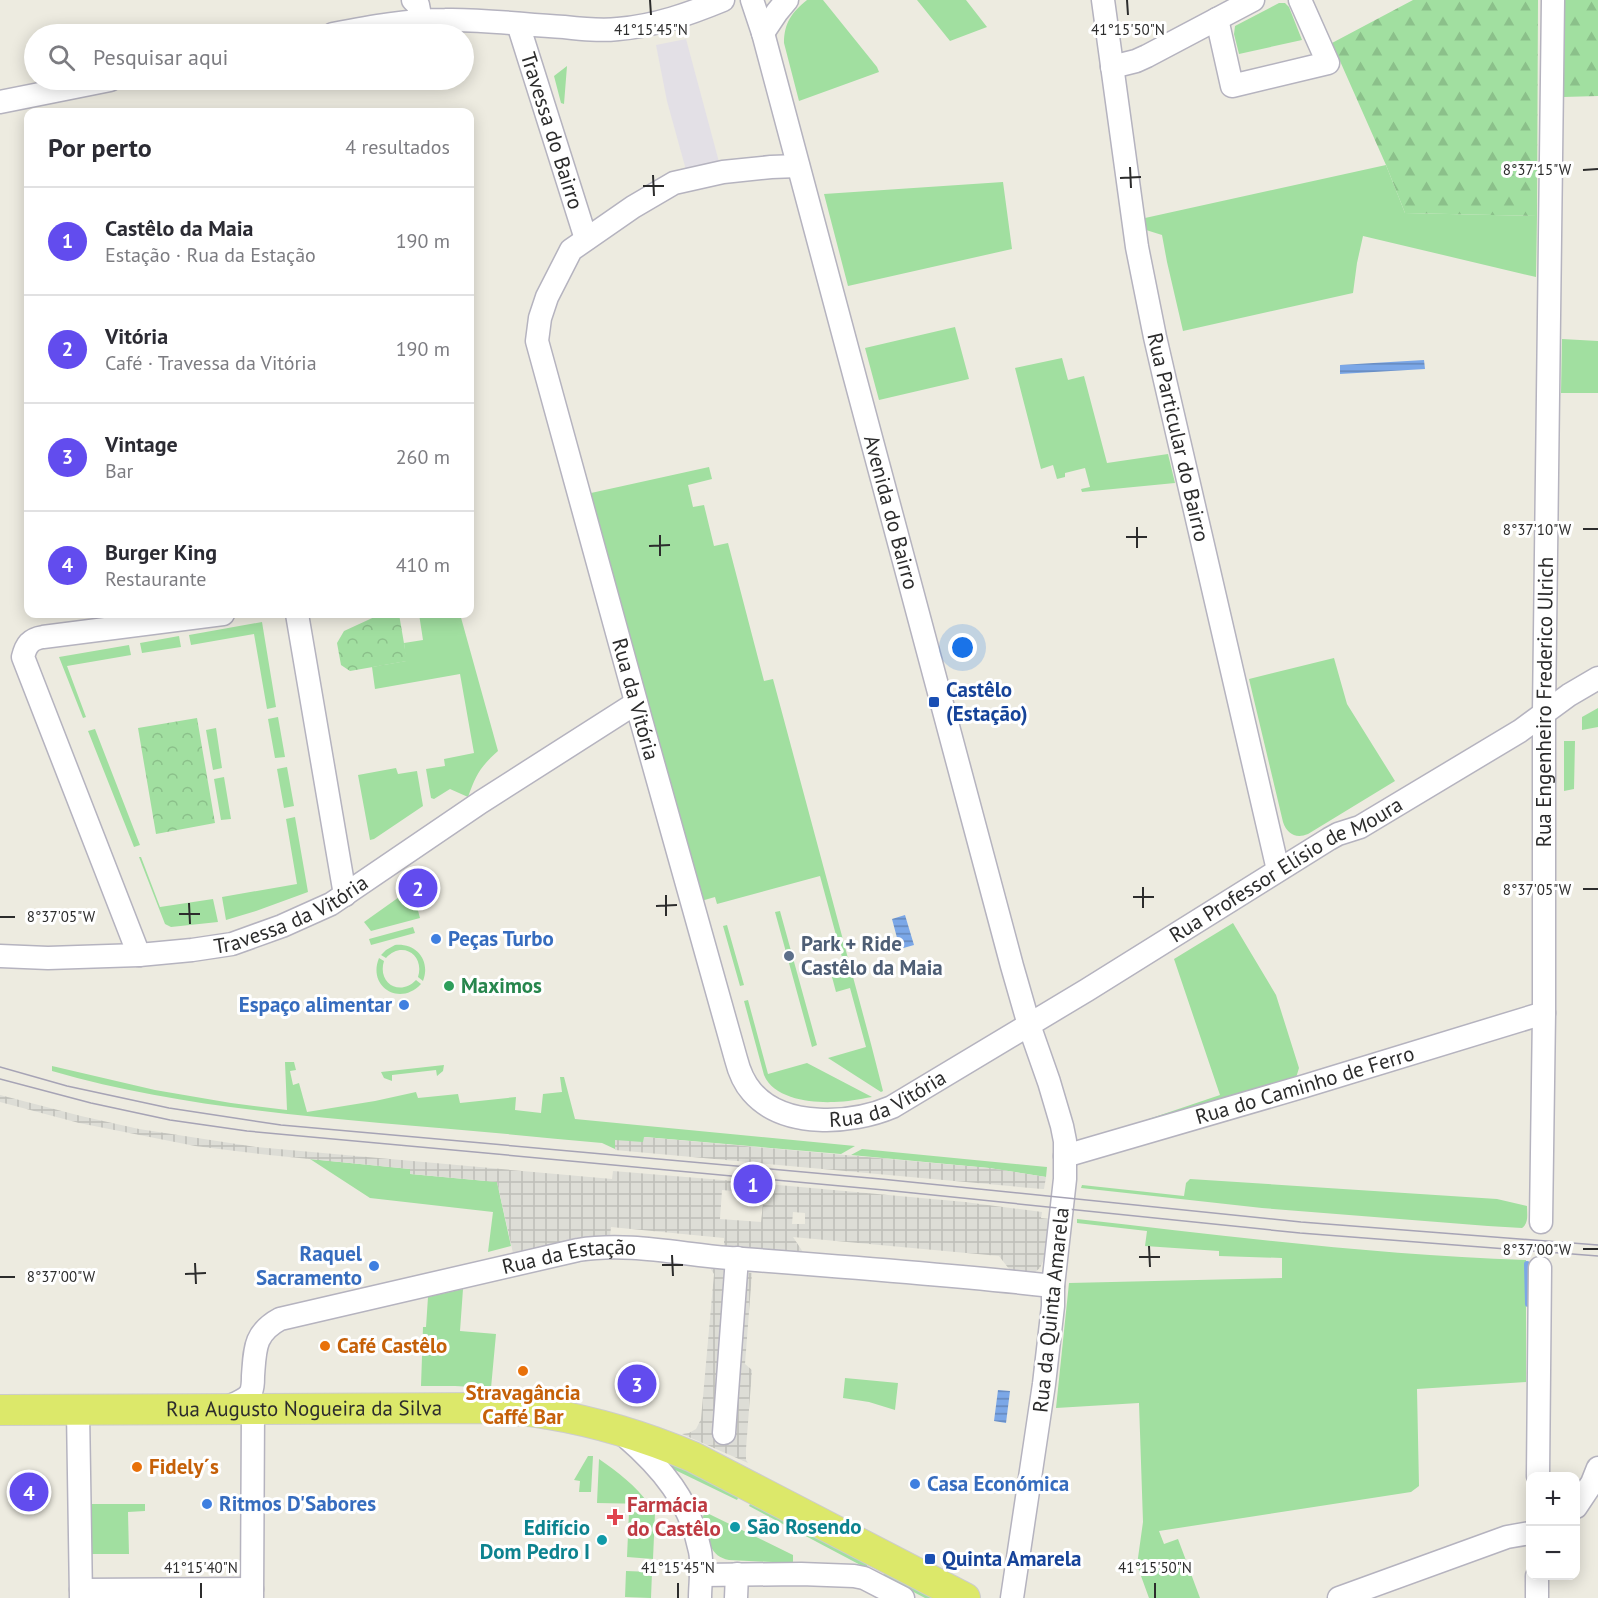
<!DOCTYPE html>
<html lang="pt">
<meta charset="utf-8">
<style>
body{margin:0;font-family:"PT Sans",sans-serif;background:#f7f7f7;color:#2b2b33}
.controls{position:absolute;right:18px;bottom:18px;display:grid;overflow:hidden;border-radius:12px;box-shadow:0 3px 15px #0003}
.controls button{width:54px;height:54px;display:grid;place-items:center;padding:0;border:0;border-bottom:2px solid #e1e1e2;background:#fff;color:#2b2b33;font:30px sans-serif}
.you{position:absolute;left:963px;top:648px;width:21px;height:21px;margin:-15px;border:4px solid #fff;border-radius:50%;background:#1a73e8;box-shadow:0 0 0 9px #1a73e833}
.badge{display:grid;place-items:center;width:39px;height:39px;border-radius:50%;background:#624cee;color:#fff;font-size:20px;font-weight:700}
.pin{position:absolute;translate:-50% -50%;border:3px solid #fff;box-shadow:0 2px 6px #0006}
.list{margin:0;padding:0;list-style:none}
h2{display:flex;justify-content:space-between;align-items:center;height:78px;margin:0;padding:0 24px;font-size:26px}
h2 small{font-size:20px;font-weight:400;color:#7c7c81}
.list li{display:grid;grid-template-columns:39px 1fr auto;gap:18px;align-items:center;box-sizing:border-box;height:108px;padding:0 24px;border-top:2px solid #e1e1e2}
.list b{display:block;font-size:22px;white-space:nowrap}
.list p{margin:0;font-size:20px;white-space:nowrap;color:#7c7c81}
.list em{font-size:20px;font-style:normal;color:#7c7c81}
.icon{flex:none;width:33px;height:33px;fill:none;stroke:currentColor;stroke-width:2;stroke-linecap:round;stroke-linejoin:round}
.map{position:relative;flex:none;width:1598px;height:1598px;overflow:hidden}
.search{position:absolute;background:#fff;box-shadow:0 3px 15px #0003;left:24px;top:24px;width:450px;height:66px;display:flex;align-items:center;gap:15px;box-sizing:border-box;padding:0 21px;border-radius:33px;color:#7c7c81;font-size:22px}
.panel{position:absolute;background:#fff;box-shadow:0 3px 15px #0003;left:24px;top:108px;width:450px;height:510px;border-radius:12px}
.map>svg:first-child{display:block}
.industrial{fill:#e3e0e6}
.grass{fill:#a1dfa0}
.forest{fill:url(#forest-firs)}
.park{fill:url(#park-crowns)}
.plaza{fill:url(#plaza-grid);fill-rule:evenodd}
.water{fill:url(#water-rules)}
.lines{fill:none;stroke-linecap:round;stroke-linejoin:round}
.stream{stroke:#7ba7e7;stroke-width:6}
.minor-casing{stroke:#b5b3bf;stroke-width:25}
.major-casing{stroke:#ccc;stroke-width:32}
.minor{stroke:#fff;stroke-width:22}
.major{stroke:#dce86a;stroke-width:30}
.tram{stroke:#a6a3b5;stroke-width:1.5}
.ticks{fill:none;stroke:#2c2c2c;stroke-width:2}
.transit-dot{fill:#1a4fb4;stroke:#fff;stroke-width:2}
.shop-dot{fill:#3f7fe0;stroke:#fff;stroke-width:2}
.service-dot{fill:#5c6f8a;stroke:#fff;stroke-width:2}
.leisure-dot{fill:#2e9e5b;stroke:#fff;stroke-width:2}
.food-dot{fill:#e8710a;stroke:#fff;stroke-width:2}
.health-dot{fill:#e0444e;stroke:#fff;stroke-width:2}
.culture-dot{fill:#0f9aa8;stroke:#fff;stroke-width:2}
.labels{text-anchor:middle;stroke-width:6;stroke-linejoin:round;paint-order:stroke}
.street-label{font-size:21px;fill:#2c2c2c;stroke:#fff}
.transit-label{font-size:21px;font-weight:bold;fill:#164399;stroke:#fff;text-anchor:start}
.shop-label{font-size:21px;font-weight:bold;fill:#366cbe;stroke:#fff;text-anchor:start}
.service-label{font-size:21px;font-weight:bold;fill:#4e5e75;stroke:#fff;text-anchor:start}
.leisure-label{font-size:21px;font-weight:bold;fill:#27864d;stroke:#fff;text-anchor:start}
.food-label{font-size:21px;font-weight:bold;fill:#c56008;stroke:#fff;text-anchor:start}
.health-label{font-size:21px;font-weight:bold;fill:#be3a42;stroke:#fff;text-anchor:start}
.culture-label{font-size:21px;font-weight:bold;fill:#0d838f;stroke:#fff;text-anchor:start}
.ticks-label{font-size:15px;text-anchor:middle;fill:#2c2c2c;stroke:#fff;stroke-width:6;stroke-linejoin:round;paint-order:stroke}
</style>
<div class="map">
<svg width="1598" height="1598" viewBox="0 0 1598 1598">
<defs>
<pattern id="forest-firs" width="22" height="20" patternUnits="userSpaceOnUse" patternTransform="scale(1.5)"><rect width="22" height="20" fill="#a1dfa0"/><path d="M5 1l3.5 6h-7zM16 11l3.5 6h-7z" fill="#8bc08a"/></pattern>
<pattern id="park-crowns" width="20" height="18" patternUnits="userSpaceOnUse" patternTransform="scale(1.5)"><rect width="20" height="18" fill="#a1dfa0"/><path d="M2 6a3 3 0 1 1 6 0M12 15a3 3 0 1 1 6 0" fill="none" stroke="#8bc08a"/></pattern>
<pattern id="plaza-grid" width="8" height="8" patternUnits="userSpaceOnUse" patternTransform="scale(1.5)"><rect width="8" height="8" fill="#ddddd6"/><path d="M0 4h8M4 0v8" fill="none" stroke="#bebeb8"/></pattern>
<pattern id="water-rules" width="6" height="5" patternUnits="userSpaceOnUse" patternTransform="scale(1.5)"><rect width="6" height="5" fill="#7ba7e7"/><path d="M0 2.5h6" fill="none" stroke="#6588bb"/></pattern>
</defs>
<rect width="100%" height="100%" fill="#edebe0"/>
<path class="industrial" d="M686,39l33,123 -33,8 -19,-69 -11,-56z"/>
<path class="grass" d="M807,0h16l54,67 2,5 -80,29 -15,-58c0,-20 8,-31 23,-43z
M917,0h49l21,27 -37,14z
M1279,3h6l4,4 13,33 -63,14 -5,-20 1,-8z
M567,66l-3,38 -3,-1 -7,-27z
M1386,165l19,48 132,3 -1,61 -173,-41 -6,27 -4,30 -170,38 -16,-69 -5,-27 -16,-5 -1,-12z
M1003,182l9,67 -164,37 -24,-92z
M955,327l14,52 -90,21 -14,-52z
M1562,339l36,2v52h-37z
M1062,358l6,22 16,-4 23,87 61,-9 7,29 -93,9 -1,-3 9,-2 -5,-19 -20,5v4l-8,2 -4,-14 -12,4 -26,-101z
M709,467l3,12 -24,6 5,22 11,-2 10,41 14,-3 36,138 9,-2 98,365 12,47 -2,1 -53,-34 38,-11 -16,-59 -14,4 -4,-15 14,-5 -26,-96 -103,28 -2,-7 -14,4 -110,-408z
M399,614h61l38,137c-18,16 -22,24 -30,46l-18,-8 -16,10 -3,-1 -5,-29 19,-3 -1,-7 30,-6 -14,-79 -85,15 -3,-22 34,-6 -2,-18 19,-3 -4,-26 -20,3z
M262,622l14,85 -9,2 -13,-75 -63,11 -2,-10z
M179,636l2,11 -39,6 -2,-10z
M129,645l2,10 -64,11 19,51 -3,1 -24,-61z
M1334,658l13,46 48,77 -87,53c-12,5 -21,0 -25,-12l-34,-143z
M1598,708v19l-16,3v-13z
M278,717l7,40 -10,1 -7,-39z
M216,728l6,40 -9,2 -7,-40z
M95,729l45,116 -6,2 -46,-116z
M1564,741h11l-1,48 -10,2z
M287,767l7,39 -10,2 -7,-39z
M396,768l2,6 19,-3 6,35 -49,33 -4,1 -12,-65z
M224,777l7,42 -10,1 -7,-41z
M295,817l13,75 -52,19 -30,9 -4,-23 75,-13 -11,-65z
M139,857h2l19,50 53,-8 5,23 -47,5 -6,-3z
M402,895l3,11 11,-3 4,15 -49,13 -7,-9z
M780,911l37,134 -5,2 -37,-135z
M1233,923l43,72 23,73 -4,13 -170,46 95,-32 -46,-136z
M727,925l17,60 -4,1 -17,-60z
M413,927l2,6 -44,12 -2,-6z
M395,945c21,-2 36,15 28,36l-5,-4c7,-22 -16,-37 -32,-19l-5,-3 5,-5z
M379,958l5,3c-7,22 16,36 32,19l5,4c-21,23 -54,3 -42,-26z
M748,1000l20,74 39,-11 65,34c-13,2 -25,5 -38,5 -23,1 -60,-3 -70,-27l-20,-74z
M285,1062h9l2,8 -6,1 3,14 6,-2 8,29 68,-11 41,-9 2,6 40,-4 2,9 56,-6 -1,13 26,3 2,-19 19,-2 -2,-15h4l11,42 280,27 -14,8 -196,-17 -1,6 -29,6 -13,-6c-74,-7 -148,-14 -222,-20 -111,-10 -221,-21 -328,-52v-5l103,24 76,13 56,7z
M444,1065l-1,6 -6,5 -1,-6 -44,5v6l-8,-3 -3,-6z
M862,1149l185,18 -1,10 -57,-9 -138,-13z
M310,1159l100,10 1,5 86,8 14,64 -23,6 5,-40 -123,-14z
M1190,1179l307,20 30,7c0,8 2,17 -5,22l-34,-2 -226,-18 -181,-20 1,-3 102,11 2,-13z
M1077,1219c150,17 299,36 449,41v122l-109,7 2,97 -8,6 -252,39 5,13 14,-5 22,59h-51l-12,-33 6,-43 -4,-119 -83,5 13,-125 213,-5v-20l-63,-2v-5l-74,-5 2,-15 -70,-8z
M463,1289l-3,42 36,3 -5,54 -36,-2h-34l2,-59h3l2,-30z
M845,1378l53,5 -3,27 -26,-8 -26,-4z
M588,1456h5l-2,36h-12l1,-11 -6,-1z
M599,1459c19,13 37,27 50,45l-52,-1z
M672,1462l68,32 -3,6 -66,-32 -1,-4z
M752,1500l118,60 -4,8 -117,-62z
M89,1504h56v7l-17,1 1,42h-38z
M629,1512l26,1 -2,46 -26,-2z
M704,1513h3l86,42v8l-64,-3c-22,-4 -21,-25 -26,-43z
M887,1570l56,28h-18l-42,-22z
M626,1571l26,1 -1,26 -26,-1z"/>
<path class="forest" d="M1413,0h125l-1,216 -132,-3 -19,-48 -54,-122z
M1564,0h34v96l-35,1z"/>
<path class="park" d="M381,614h18l8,47 -57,10 -9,-6 -4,-22 7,-12z
M197,718l18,105 -59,11 -18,-106z"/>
<path class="plaza" d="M0,1095l81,21 58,13 117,18 356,32 1,-8 109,9 243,22 77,10 -1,6 9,1 -5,38 -5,11 -5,4 -6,2h-16l-14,-18 -206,-19 12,18 -81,-7v-10l-113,-11 -1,10h-24l-73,16 -16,-71 -87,-8v-5l-141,-14 -74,-9 -116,-23 -79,-21zM722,1190l42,4 -3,28 -41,-3zM793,1212l12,1v11h-13z
M644,1137l345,31 57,9 -2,12h-2l-427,-39v-10l28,2z
M710,1268l42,5 -7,91 7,6 -6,79v11l2,3 -66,-29 7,-1 7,-4 5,-10 13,-145z"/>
<path class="water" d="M1424,360l1,9 -85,5v-9z
M905,915l9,30 -14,4 -8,-30z
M998,1390l12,1 -4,32 -12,-2z"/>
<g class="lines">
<path class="stream" d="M1527,1264l1,40"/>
<g class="minor-casing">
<g id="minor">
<path d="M413,0l5,5 3,16"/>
<path id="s1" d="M752,0l11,33 249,933 17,59 20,57 13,44 3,15v38l-12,107v20l-9,78 -32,214"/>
<path id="s2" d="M1103,0l34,247 18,90 123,533"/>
<path d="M1217,19l15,67 4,-1 92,-22 -28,-63"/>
<path id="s3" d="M518,24l68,215"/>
<path d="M763,33l14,-21 10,-12"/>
<path d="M333,34c37,-7 74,-14 112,-14 40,-1 79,5 119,7 18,2 36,4 54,2 37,-3 71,-15 105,-29"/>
<path d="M1112,67l24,-6 11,-5 106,-56"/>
<path d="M0,102l110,-22"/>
<path id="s4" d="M798,166l-27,1 -48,5 -49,11 -41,24 -62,43 -24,47 -7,21 -3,23 104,379 95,339c3,12 8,24 16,33 32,37 100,32 140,15l195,-117 242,-151 9,-5 22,-7 160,-96 49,-36 29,-17"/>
<path d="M297,614l48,281"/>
<path d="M139,955l-116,-298c3,-12 7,-18 20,-20l180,-23"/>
<path id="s5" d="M0,956l48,2 91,-3 53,-5 40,-6 50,-18 49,-22 150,-102 155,-99"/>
<path id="s6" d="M1065,1156l240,-70 239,-73"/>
<path id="s7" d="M1541,1222l3,-209v-301l9,-712"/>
<path id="s8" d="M224,1409c7,-4 20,-8 25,-14 4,-5 4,-13 4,-19 2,-27 1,-43 27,-57l298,-69c50,-8 101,4 151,8 108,8 216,16 324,28"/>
<path d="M78,1411l3,187"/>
<path d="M724,1433l13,-175"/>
<path d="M625,1436c37,32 65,65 75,115 3,15 0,32 0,47"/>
<path d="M1538,1476l2,-208"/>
<path d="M1576,1507l16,-24 6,-15"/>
<path d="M701,1575l100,-1 53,2 10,2 39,20"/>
<path d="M81,1590l171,-1"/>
<path d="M252,1598l1,-189"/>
<path d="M736,1598l1,-24"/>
<path d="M1339,1598l168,-61 23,-4"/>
<path d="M1537,1598v-22"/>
</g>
</g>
<g class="major-casing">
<g id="major">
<path id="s9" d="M0,1410l488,-2c20,2 40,2 60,6 49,8 100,24 145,43l272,141"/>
</g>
</g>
<use href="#minor" class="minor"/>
<use href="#major" class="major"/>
<path class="tram" d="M0,1067l67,19 102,22 112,17 600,54 420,43 297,23
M0,1079l91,24 79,17 77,11 637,59 416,43 298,23"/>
</g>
<path class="ticks" d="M650,0l1,15M1127,0l1,15M1130,167l1,21M1583,170l15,-1M653,175l1,21M1120,178l21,-1M643,186h21M1137,527v21M1583,529h15M660,535v21M1126,537h21M649,546l21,-1M1143,887v21M1583,889h15M666,895v21M1133,897h21M189,903l1,21M656,906l21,-1M179,914h21M0,917h15M1149,1246l1,21M1583,1249h15M672,1255l1,21M1139,1257h21M195,1263l1,21M662,1265h21M185,1274l21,-1M0,1277h15M201,1583v15M678,1583v15M1155,1583v15"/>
<g class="transit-dot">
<rect x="928" y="696" width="12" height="12" rx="3"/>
<rect x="924" y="1553" width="12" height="12" rx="3"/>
</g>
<g class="shop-dot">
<circle cx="436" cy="939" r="6"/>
<circle cx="404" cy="1005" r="6"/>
<circle cx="374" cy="1266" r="6"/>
<circle cx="915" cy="1484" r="6"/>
<circle cx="207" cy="1504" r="6"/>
</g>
<circle class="service-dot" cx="789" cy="956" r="6"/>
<circle class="leisure-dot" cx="449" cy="986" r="6"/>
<g class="food-dot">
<circle cx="325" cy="1346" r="6"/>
<circle cx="523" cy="1371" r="6"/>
<circle cx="137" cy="1467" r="6"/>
</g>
<path class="health-dot" d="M612 1508h6v6h6v6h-6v6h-6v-6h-6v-6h6z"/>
<g class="culture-dot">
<circle cx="735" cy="1527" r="6"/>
<circle cx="602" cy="1540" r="6"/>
</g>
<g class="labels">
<g class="street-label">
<text dy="7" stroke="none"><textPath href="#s3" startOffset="112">Travessa do Bairro</textPath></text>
<text dy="7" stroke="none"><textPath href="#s2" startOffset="444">Rua Particular do Bairro</textPath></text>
<text dy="7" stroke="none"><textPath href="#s1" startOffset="531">Avenida do Bairro</textPath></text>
<text dy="7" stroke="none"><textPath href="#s4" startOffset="718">Rua da Vitória</textPath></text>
<text dy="7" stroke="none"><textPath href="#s7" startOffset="520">Rua Engenheiro Frederico Ulrich</textPath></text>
<text dy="7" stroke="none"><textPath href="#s4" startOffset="1738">Rua Professor Elísio de Moura</textPath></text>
<text dy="7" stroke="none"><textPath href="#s5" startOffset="298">Travessa da Vitória</textPath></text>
<text dy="7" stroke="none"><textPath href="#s6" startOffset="250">Rua do Caminho de Ferro</textPath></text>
<text dy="7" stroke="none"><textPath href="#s4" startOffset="1276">Rua da Vitória</textPath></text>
<text dy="7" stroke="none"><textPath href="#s8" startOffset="412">Rua da Estação</textPath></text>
<text transform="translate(1051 1310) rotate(-84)" y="7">Rua da Quinta Amarela</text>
<text dy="7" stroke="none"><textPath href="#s9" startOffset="304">Rua Augusto Nogueira da Silva</textPath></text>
</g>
<g class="transit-label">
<text x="946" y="697">Castêlo<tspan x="946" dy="24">(Estação)</tspan></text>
<text x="942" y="1566">Quinta Amarela</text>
</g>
<g class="shop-label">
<text x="448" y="946">Peças Turbo</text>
<text x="392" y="1012" text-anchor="end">Espaço alimentar</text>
<text x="362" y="1261" text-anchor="end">Raquel<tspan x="362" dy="24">Sacramento</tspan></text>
<text x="927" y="1491">Casa Económica</text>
<text x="219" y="1511">Ritmos D'Sabores</text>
</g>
<g class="service-label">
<text x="801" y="951">Park + Ride<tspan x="801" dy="24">Castêlo da Maia</tspan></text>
</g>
<g class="leisure-label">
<text x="461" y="993">Maximos</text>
</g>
<g class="food-label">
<text x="337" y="1353">Café Castêlo</text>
<text x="523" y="1400" text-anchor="middle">Stravagância<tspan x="523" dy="24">Caffé Bar</tspan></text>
<text x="149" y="1474">Fidely´s</text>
</g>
<g class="health-label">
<text x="627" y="1512">Farmácia<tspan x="627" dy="24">do Castêlo</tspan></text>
</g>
<g class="culture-label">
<text x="747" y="1534">São Rosendo</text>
<text x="590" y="1535" text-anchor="end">Edifício<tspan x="590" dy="24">Dom Pedro I</tspan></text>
</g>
</g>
<g class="ticks-label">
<text x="651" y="35">41°15'45"N</text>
<text x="1128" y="35">41°15'50"N</text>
<text x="1537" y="175">8°37'15"W</text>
<text x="1537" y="535">8°37'10"W</text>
<text x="1537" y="895">8°37'05"W</text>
<text x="61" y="922">8°37'05"W</text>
<text x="1537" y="1255">8°37'00"W</text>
<text x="61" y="1282">8°37'00"W</text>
<text x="201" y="1573">41°15'40"N</text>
<text x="678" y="1573">41°15'45"N</text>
<text x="1155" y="1573">41°15'50"N</text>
</g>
</svg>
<div class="controls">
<button>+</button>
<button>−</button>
</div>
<div class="you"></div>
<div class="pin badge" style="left:753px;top:1184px">1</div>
<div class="pin badge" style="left:418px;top:888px">2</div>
<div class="pin badge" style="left:637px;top:1384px">3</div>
<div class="pin badge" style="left:29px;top:1492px">4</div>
<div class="search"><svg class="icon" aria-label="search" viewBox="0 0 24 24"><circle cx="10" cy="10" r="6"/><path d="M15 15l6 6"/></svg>Pesquisar aqui</div>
<section class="panel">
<h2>Por perto<small>4 resultados</small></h2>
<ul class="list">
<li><span class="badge">1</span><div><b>Castêlo da Maia</b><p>Estação · Rua da Estação</p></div><em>190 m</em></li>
<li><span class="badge">2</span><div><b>Vitória</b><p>Café · Travessa da Vitória</p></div><em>190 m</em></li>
<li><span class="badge">3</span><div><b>Vintage</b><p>Bar</p></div><em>260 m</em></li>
<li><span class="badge">4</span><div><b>Burger King</b><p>Restaurante</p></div><em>410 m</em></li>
</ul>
</section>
</div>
